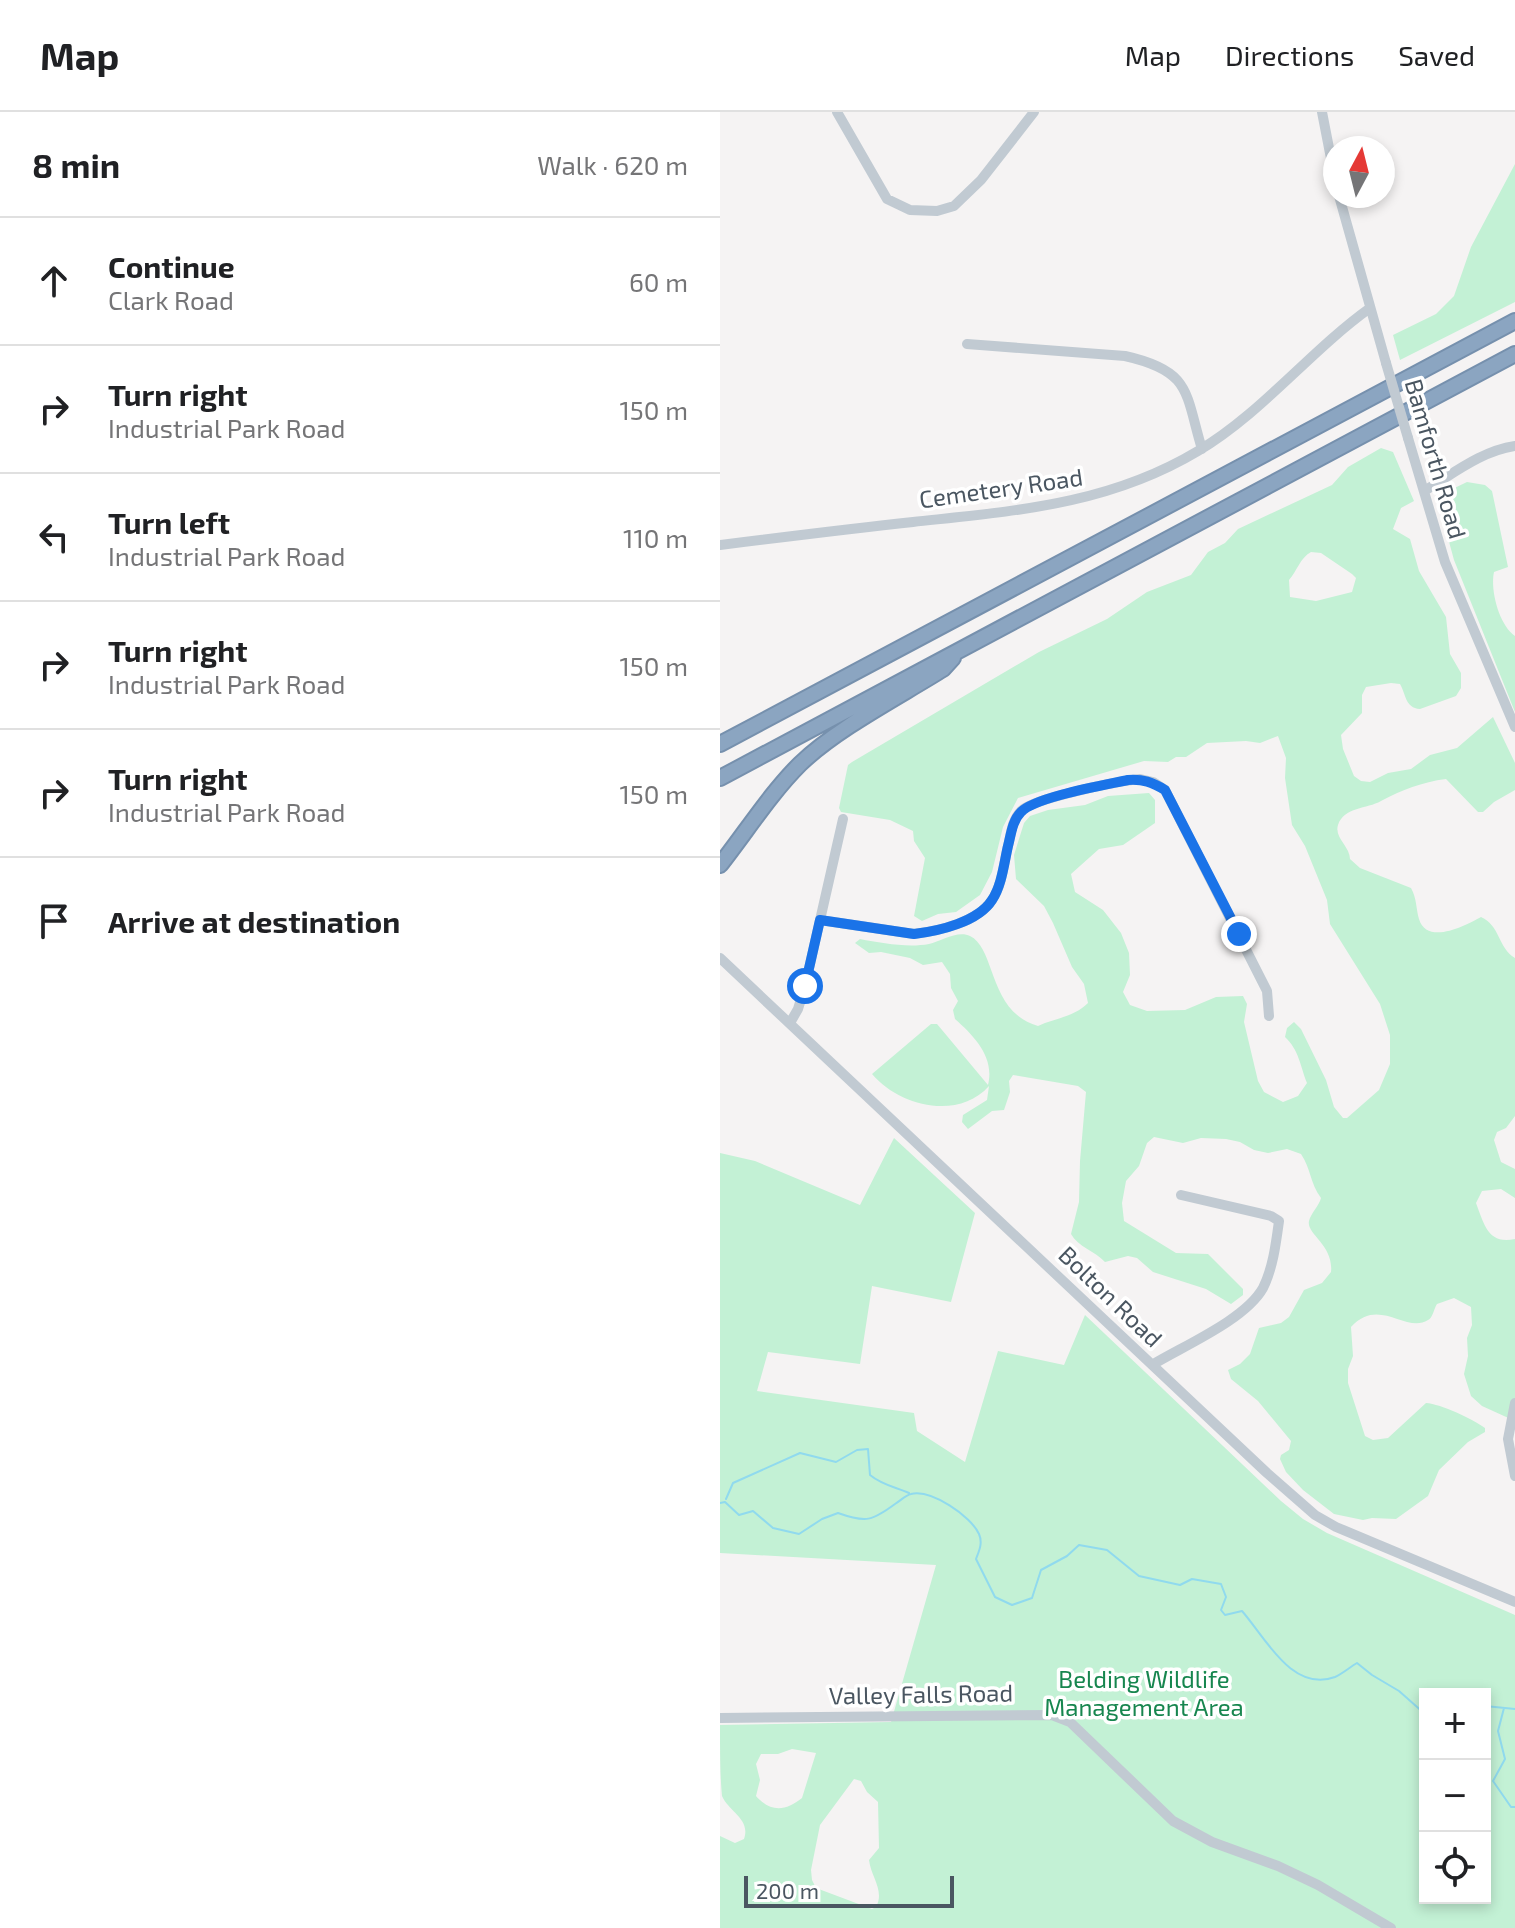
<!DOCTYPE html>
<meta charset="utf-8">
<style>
body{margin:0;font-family:"Exo 2",sans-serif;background:#f6f6f6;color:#202124}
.controls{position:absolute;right:24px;bottom:24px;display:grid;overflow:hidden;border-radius:0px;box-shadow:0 4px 12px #0003}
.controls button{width:72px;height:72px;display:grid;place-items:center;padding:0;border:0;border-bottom:2px solid #e0e0e0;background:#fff;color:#202124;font:40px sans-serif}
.compass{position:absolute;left:603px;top:24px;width:72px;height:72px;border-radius:50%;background:#fff;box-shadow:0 4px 12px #0003;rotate:7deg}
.scale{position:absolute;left:24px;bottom:20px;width:210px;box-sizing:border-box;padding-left:8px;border:4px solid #4a5661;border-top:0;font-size:22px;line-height:28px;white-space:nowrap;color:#4a5661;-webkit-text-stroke:6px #fff;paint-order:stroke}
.stop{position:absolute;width:24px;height:24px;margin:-18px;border:6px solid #1a73e8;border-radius:50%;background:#fff}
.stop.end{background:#1a73e8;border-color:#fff;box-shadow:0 2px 8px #0008}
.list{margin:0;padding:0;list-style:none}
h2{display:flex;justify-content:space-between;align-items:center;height:104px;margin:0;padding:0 32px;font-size:34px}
h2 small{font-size:26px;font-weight:400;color:#757577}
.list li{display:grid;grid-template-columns:52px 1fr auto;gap:24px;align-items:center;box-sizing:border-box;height:128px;padding:0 32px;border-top:2px solid #e0e0e0}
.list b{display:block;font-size:30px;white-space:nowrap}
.list p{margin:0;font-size:26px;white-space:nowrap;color:#757577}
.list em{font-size:26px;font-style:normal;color:#757577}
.icon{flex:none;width:44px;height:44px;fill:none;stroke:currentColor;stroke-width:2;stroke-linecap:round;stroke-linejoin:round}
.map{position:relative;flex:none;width:795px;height:1816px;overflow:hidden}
header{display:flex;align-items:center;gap:48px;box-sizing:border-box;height:112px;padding:0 40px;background:#fff;border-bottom:2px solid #e0e0e0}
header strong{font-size:38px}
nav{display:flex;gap:44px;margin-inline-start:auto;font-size:28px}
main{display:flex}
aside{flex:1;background:#fff}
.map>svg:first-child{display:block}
.green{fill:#c3f1d5;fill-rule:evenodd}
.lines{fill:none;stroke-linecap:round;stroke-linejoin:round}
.stream{stroke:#90daee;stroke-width:2}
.highway-casing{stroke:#7690ad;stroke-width:18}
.minor{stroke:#c1cad2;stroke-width:10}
.highway{stroke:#8ba5c1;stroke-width:14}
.minor-bridge{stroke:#c1cad2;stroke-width:10}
.route{stroke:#1a73e8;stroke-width:10}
.labels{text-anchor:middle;stroke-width:7;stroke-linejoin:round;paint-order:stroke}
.street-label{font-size:24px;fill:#4a5661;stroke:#fff}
.park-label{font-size:24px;fill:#17864f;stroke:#fff}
</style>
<header>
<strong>Map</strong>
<nav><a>Map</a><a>Directions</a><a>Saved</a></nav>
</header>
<main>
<aside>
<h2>8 min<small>Walk · 620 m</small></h2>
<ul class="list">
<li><svg class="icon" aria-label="ahead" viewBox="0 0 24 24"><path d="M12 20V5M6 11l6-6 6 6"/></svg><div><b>Continue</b><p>Clark Road</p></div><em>60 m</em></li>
<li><svg class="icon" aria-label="right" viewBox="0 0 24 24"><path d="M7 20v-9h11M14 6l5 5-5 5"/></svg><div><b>Turn right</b><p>Industrial Park Road</p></div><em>150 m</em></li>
<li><svg class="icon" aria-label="left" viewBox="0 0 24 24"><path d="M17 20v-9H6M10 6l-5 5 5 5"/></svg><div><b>Turn left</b><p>Industrial Park Road</p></div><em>110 m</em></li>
<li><svg class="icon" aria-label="right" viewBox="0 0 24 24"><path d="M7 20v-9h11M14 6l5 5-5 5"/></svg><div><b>Turn right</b><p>Industrial Park Road</p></div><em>150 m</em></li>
<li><svg class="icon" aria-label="right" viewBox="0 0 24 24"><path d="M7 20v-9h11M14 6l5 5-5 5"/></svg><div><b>Turn right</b><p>Industrial Park Road</p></div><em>150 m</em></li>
<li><svg class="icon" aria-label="arrive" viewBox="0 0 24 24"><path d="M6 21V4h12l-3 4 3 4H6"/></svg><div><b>Arrive at destination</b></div></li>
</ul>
</aside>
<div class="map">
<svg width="795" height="1816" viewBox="0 0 795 1816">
<rect width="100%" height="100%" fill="#f5f3f3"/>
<path class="green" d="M795,52v138l-115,58 -7,-25 43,-21 18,-18 17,-49z
M661,336l12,4 21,49 -13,7 -8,21 17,10 9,32 27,46 4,37 11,19v15l-5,8 -36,13c-15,-1 -14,-15 -20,-25l-9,-1 -25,4 -4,8v18l-21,22 2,14 11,27 7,5 9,1 18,-9 23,-4 19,-14 27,-7 36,-31 22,46v27l-21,12 -11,10h-5l-32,-33c-24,3 -44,11 -65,22 -14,8 -37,6 -43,24 -4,13 12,21 12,34l10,9 51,20c6,11 5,21 8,31 8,27 48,6 62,-2 19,8 17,31 34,41v158l-9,12 -9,4 -3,8 7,22 14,7v29l-14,-9 -19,2 -6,12c8,21 12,42 39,36v182l-33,-15 -11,-10 -7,-22 4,-18 -1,-18 5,-13 -1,-18 -17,-9 -17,6c-3,4 -4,14 -9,16 -22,14 -49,-24 -77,7l2,29 -5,13v14l17,53 8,4 15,-2 38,-35c15,1 47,16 59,25v4l-17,10 -29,28 -11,26 -32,23 -24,-1 -9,2 -29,-6 -31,-24 -17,-18 -6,-13 1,-4 8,-5 2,-9 -33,-40 -27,-22 -3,-9 12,-6 10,-10 9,-26 22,-5 8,-6 15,-27 18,-7 9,-11c3,-27 -25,-38 -22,-51 2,-8 10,-15 12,-23 -11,-15 -10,-29 -20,-44l-14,-5 -19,4 -14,-3 -14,-8 -14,-3 -25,-1 -18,5 -29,-6 -7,6 -8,23 -13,15 -4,22 2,18 52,32 32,1 35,35v6l-12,9 -25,-15 -53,-17 -16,-14 -9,-2 -23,6c-10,-11 -27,-15 -34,-28l8,-32 1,-41 6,-69 -8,-6 -65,-11 -4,6 1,11 -6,18 -12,1 -24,18 -6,-7 1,-7 24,-15 2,-14c-31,35 -90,20 -117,-12l59,-50h6l51,61c7,-28 -14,-49 -33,-66l-2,-9 5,-9 -7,-13 -1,-14 -8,-12 -19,3 -13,-7 -29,-6 -12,1 -14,-10 5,-4c21,4 48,9 69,5 12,-3 29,-14 41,-8 26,12 18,76 68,90 17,-8 36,-9 50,-23l-4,-19 -12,-17 -19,-44 -9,-17 -28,-27 -2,-24 10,-32 6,-7 18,-6 37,-5 23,-9 41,-3 6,7v23l-32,22 -24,4 -28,25 4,18 28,18 18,23 8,20 1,22 -7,17 7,13 17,6 38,-1 31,-13 27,-1 4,8 -3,18 14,59 6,11 19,10 15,-6 9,-13c-7,-18 -8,-33 -22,-46l2,-9 7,-6 7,7 25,51 8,27 9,11h4l32,-28 11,-26v-29l-10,-31 -50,-80 -3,-24 -22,-54 -13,-21 -7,-47 1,-20 -8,-22 -18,7 -14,-2 -39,2 -21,14h-10l-8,5 -24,-1 -126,37 -15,29 -11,45 -12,23 -24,17 -18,2 -16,7 -8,-5 11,-58 -11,-17 -1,-10 -23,-11 -49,-8 -2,-4 9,-43 4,-3 187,-110 68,-33 40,-27 44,-17 17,-23 17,-9 13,-14 94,-44 16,-18zM591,440l10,1 31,21 4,4 -4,14 -36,9 -26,-4 -1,-17c8,-9 11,-22 22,-28z
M747,370l18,3 7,6 16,76 -14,5c-4,18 5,53 21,64v76l-61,-152 -9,-33 -3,-33z
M174,1026l81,75 -24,89 -79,-16 -12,78 -92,-12 -11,39 157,22 3,18 48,31 33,-111 66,14 21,-50 196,186 22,18 24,14 188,82v313h-795v-92l15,7 9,-4c7,-20 -15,-27 -22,-43 -2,-20 -2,-49 -2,-71l171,-3 45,-157 -216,-12v-400l35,8 105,44zM705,1582h60v204h-60zM72,1637l24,4 -14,45c-16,13 -31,15 -46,-2l4,-16 -4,-16 5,-10h17zM134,1667l7,2 6,11 11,10 1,46 -10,12c2,17 16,31 7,47l-4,2 -56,-21 -4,-8 -1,-10 9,-45z"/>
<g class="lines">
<path class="stream" d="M6,1387l7,-16 67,-30 36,9 21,-12 11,-1 2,26c12,10 25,12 39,18
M0,1391l5,-1 14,13 14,-4 20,17 26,6 23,-15 16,-6c28,10 34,8 57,-9 5,-3 11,-9 16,-10 20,-5 60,22 68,40 4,9 0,17 -3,25l19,38 17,8 20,-7 9,-28 26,-14 12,-11 28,5 32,26 41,9 12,-6 29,5 5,13 -5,13 4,5 17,-4c23,26 50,82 93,66 7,-3 15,-10 22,-14l15,12 27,16 26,23
M765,1594l30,3
M784,1596l-6,23 7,28 -12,22 18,26h4"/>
<g class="highway-casing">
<path id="highway" d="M0,632l795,-423
M0,666l795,-424
M0,753c26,-33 50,-71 80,-101 36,-35 100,-68 143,-95l10,-11"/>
</g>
<path class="minor" d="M117,0l50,87 23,11 27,1 17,-5 27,-26 53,-68
M602,0l13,67
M619,84l47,167
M247,232l158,12c67,15 60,37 77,93
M688,326l37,124 70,165
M704,379c29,-17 57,-40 91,-45
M0,433c64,-8 128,-16 193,-23 101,-11 195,-17 285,-71 64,-38 112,-100 172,-143
M100,808l94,14c25,-3 64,-12 78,-34 10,-15 12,-37 16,-54 3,-12 4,-26 13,-35 13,-13 98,-30 119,-32l13,3 12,8 102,201 2,25
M0,846l547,515 48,42 21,12 179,75
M70,911l8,-14 7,-23 38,-167
M432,1253c31,-19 93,-45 111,-77 10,-20 13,-45 16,-67l-8,-5 -90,-21
M795,1291l-7,36 7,37
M0,1606l332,-3 18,7 103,99 39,21 66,24 40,19 73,43"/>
<use href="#highway" class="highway"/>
<path class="minor-bridge" d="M666,251l22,75"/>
</g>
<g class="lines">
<path class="route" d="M85,874l15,-66 94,14c25,-3 64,-12 78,-34 10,-15 12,-37 16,-54 3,-11 4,-25 13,-34 14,-15 84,-27 107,-32 15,-1 24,2 37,10l74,144"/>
</g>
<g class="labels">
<g class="street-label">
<text transform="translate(715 347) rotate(74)" y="8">Bamforth Road</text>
<text transform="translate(281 377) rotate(-8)" y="8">Cemetery Road</text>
<text transform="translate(390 1185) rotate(44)" y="8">Bolton Road</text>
<text transform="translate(201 1583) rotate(-1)" y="8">Valley Falls Road</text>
</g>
<g class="park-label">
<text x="424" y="1576">Belding Wildlife<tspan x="424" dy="28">Management Area</tspan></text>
</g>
</g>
</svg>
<div class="controls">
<button>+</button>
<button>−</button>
<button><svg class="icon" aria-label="locate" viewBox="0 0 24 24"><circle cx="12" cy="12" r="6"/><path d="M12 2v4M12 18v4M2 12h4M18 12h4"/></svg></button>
</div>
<svg class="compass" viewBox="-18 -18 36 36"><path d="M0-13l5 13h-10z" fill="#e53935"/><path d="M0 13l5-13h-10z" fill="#757577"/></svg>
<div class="scale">200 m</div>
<div class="stop" style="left:85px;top:874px"></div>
<div class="stop end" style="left:519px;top:822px"></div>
</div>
</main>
